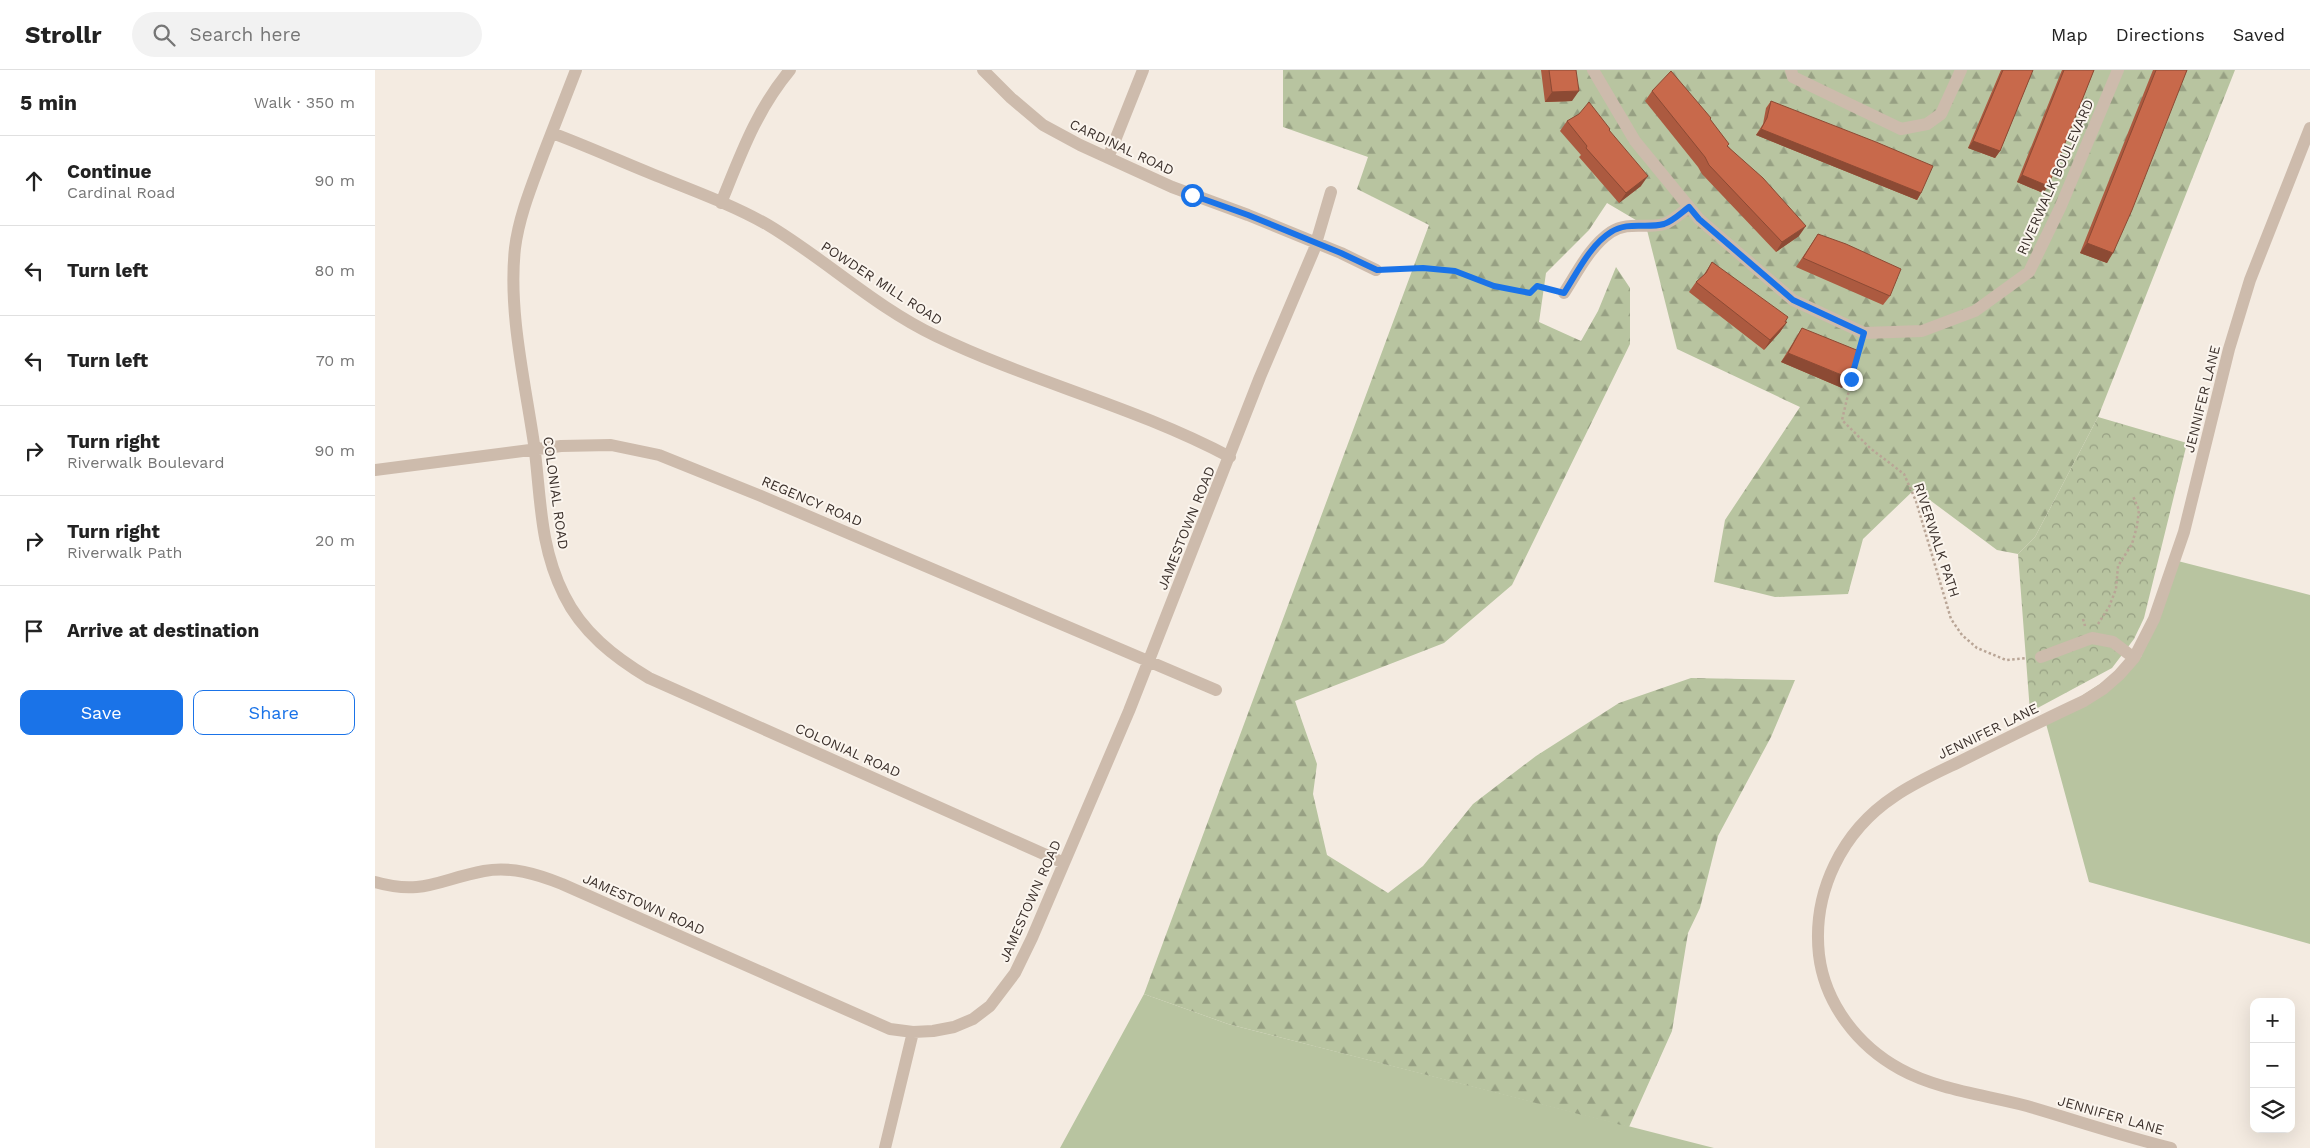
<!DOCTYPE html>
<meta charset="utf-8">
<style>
body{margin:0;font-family:"Work Sans",sans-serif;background:#f2f2f2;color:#222}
.controls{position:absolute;right:15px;bottom:15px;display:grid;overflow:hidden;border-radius:10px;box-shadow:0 5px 20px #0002}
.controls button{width:45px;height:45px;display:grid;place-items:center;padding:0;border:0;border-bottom:1px solid #e0e0e0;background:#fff;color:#222;font:25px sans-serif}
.stop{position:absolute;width:15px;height:15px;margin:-11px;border:4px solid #1a73e8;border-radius:50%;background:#fff}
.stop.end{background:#1a73e8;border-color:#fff;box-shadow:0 1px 5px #0008}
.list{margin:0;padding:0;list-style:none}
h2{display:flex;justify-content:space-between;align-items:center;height:65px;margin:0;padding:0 20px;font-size:21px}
h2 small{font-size:16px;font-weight:400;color:#767676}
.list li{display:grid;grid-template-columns:32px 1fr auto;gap:15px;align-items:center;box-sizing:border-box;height:90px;padding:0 20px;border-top:1px solid #e0e0e0}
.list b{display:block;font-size:19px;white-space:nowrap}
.list p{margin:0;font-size:16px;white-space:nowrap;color:#767676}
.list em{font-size:16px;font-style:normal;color:#767676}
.actions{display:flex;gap:10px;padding:15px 20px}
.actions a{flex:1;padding:11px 0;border:1px solid #1a73e8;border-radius:10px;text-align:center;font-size:18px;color:#1a73e8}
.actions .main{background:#1a73e8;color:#fff}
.icon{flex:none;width:28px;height:28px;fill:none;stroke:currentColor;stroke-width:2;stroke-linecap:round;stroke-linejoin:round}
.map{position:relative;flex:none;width:1935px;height:1078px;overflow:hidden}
header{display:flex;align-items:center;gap:30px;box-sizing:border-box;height:70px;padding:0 25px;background:#fff;border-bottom:1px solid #e0e0e0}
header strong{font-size:24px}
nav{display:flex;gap:28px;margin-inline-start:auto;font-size:18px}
.search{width:350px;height:45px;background:#f2f2f2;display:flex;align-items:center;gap:12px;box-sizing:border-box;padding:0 18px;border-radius:28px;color:#767676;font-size:19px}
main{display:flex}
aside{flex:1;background:#fff}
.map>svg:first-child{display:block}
.grass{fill:#b8c4a0}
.forest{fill:url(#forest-firs)}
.park{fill:url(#park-crowns)}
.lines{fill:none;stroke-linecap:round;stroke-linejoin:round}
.path{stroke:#b9a596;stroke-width:2.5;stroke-dasharray:2.5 2.5;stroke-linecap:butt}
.minor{stroke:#cdbbac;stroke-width:12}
.wall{fill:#ac5a40}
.shaded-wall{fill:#8c4a34}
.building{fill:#c8694b;stroke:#8c4a34}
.route{stroke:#1a73e8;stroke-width:6}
.labels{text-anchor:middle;stroke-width:4;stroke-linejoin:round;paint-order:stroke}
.street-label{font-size:14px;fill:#3b302b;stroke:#fbf5ee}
</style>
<header>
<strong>Strollr</strong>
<div class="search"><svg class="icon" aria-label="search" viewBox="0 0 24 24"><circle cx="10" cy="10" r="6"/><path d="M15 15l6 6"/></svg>Search here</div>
<nav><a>Map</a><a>Directions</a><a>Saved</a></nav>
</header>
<main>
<aside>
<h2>5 min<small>Walk · 350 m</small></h2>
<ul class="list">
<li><svg class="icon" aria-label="ahead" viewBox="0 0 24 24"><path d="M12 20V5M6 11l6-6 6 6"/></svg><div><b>Continue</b><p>Cardinal Road</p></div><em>90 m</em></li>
<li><svg class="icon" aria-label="left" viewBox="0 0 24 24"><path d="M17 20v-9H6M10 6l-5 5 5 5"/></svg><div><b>Turn left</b></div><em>80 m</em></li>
<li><svg class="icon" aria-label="left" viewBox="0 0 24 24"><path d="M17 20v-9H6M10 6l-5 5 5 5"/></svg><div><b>Turn left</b></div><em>70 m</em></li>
<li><svg class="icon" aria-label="right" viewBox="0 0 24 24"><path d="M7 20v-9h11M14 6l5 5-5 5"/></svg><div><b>Turn right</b><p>Riverwalk Boulevard</p></div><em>90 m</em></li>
<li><svg class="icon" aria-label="right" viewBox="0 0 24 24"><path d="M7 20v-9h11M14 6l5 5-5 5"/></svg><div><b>Turn right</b><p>Riverwalk Path</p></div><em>20 m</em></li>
<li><svg class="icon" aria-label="arrive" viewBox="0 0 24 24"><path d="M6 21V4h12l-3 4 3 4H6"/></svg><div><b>Arrive at destination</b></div></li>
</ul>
<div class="actions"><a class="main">Save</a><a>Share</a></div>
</aside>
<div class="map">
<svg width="1935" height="1078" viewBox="0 0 1935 1078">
<defs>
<pattern id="forest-firs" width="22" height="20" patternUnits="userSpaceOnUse" patternTransform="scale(1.25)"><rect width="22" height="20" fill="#b8c4a0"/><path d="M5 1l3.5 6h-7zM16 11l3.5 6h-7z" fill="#97a083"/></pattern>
<pattern id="park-crowns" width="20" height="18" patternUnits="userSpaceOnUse" patternTransform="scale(1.25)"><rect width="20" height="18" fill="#b8c4a0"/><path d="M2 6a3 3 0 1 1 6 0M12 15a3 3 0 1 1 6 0" fill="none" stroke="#97a083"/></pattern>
</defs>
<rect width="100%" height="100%" fill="#f4ebe1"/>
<path class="grass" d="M1795,489l140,36v349l-221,-62 -44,-162 96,-63z
M769,924l84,30 486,124h-654z"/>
<path class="forest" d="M908,0h952l-137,347 -63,120 -17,17 -21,-4 -82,-61 -52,50 -15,55 -73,3 -61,-15 11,-62 75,-113 -123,-58 -31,-123 -39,-23 -18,27 -43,43 -7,49 42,19 17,-30 18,-44 14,21v56l-118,241 -68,58 -149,58 22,63 -4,30 14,61 61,38 35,-27 50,-62 63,-48 83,-53 72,-25 104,2 -24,57 -53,99 -18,72 -12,25 -16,98 -43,96 -401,-103 -84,-30 285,-769 -72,-36 11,-32 -85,-30z"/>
<path class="park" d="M1723,347l89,26 -43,175 -10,21 -22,29 -82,44 -12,-158 17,-17z"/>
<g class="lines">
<path class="path" d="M1013,199l35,-1 32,3 39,15 36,7 6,-7 16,4
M1485,274l-18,76 28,28 34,26 12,27 35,118 11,16 15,13 29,12 21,-2
M1708,549l2,7
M1723,554l11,-17 7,-18 2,-23 14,-22 5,-18 2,-16 -6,-14"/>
<path class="minor" d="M201,0c-11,28 -22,56 -33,85 -11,30 -24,61 -28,93 -7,63 10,134 19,196 7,53 5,101 30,151 18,37 50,62 85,83l415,185
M608,0l28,28 32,27 37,20 92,42 76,28 93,38 35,17
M1218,0l42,71 64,78 94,81 71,33 58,-2 53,-20 54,-39 31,-64 58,-138
M1416,0l2,7 108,52 26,-5 14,-10 20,-44
M177,63c35,13 70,29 105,43 37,15 76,29 111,49 57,34 107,82 168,111 96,46 200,71 294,121
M733,88l35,-88
M346,133c20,-49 35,-92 69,-133
M1189,223c13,-20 26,-47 47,-61 17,-11 35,-3 53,-8 9,-3 17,-11 25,-17
M0,400l186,-24 50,-1 48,10 102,41 455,194
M1666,587l51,-19 21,4 21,16
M0,812c48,14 65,-3 109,-11 27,-5 53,3 78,13l328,145 23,3 20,-1 21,-4 19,-8 17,-13 25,-33 17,-35 97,-227 131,-334 54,-127 17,-58
M510,1078l28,-116
M1796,1078c-49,-12 -96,-28 -144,-42 -41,-11 -89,-16 -127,-37 -42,-23 -75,-65 -81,-114 -7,-63 23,-124 76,-159 19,-13 41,-23 62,-33 42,-21 84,-42 127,-62l19,-12 16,-14 15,-17 20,-39 30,-87 45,-183 21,-69 60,-152"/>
</g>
<path class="wall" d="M1166,0h35l-4,31 -27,1z
M1626,0h32l-33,81 -5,7 -27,-10z
M1687,0h32l-46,116 -5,7 -26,-11z
M1778,0h34l-80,193 -27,-10z
M1277,21l58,28 18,27 71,90 -23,16 -74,-78 -4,-7 -53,-66z
M1396,31l150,92 -4,7 -161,-65 7,-11 3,-16z
M1192,51l42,9 32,56 -22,17 -40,-46 2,-2 -21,-24z
M1443,164l72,62 -7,9 -87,-38z
M1337,192l73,60h2l-7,10 -16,18 -75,-58 7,-10 7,-6z
M1427,258l40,60 -61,-26z"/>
<path class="shaded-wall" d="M1204,21l-7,10 -27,1 7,-10z
M1386,59l160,64 -4,7 -161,-65z
M1598,71l27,10 -5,7 -27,-10z
M1647,105l26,11 -5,7 -26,-11z
M1273,106l-7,10 -22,17 7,-10z
M1431,156l-7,10 -23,16 6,-10z
M1712,173l26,10 -6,10 -27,-10z
M1412,252l-7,10 -16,18 6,-10z
M1413,283l61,25 -7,10 -61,-26z"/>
<path class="building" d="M1174,0h27l3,21 -27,1z
M1628,0h30l-33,81 -27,-10z
M1689,0h30l-46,116 -26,-11z
M1781,0h31l-55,140 -19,43 -26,-10z
M1296,1l40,47 -1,1 19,25 -2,2 36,32 43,48 -24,16 -73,-77 -4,-8 -53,-66z
M1396,31l105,41 57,24 -12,27 -160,-64 6,-11z
M1214,32l21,27 -1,1 39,46 -22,17 -40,-45 1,-2 -20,-25 12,-7z
M1443,164l28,10 55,25 -11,27 -87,-38z
M1337,192l76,55 -3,5h2l-17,18 -74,-58 10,-9z
M1427,258l57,23 -10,27 -61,-25z"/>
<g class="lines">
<path class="route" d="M817,125l56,20 93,38 36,17 46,-2 32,3 39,15 36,7 7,-7 27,7c13,-20 26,-48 47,-61 17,-11 35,-3 53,-8 9,-3 17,-11 25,-17l10,12 94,81 71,33 -13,46"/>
</g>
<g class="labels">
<g class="street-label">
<text transform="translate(747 77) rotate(25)" y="5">CARDINAL ROAD</text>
<text transform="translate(1680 107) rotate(-66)" y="5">RIVERWALK BOULEVARD</text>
<text transform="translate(507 213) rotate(33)" y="5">POWDER MILL ROAD</text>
<text transform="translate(1827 329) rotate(-76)" y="5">JENNIFER LANE</text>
<text transform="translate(181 423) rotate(82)" y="5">COLONIAL ROAD</text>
<text transform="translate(437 431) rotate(23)" y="5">REGENCY ROAD</text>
<text transform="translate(811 458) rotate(-68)" y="5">JAMESTOWN ROAD</text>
<text transform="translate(1562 470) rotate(72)" y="5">RIVERWALK PATH</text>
<text transform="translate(1613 661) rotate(-26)" y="5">JENNIFER LANE</text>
<text transform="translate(473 680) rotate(24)" y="5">COLONIAL ROAD</text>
<text transform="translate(655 831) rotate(-66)" y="5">JAMESTOWN ROAD</text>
<text transform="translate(269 834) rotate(24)" y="5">JAMESTOWN ROAD</text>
<text transform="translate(1736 1045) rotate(16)" y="5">JENNIFER LANE</text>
</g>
</g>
</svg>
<div class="controls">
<button>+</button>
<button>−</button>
<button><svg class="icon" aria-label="layers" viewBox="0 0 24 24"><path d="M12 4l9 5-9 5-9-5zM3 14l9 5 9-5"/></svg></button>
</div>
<div class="stop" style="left:817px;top:125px"></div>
<div class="stop end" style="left:1476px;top:309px"></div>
</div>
</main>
